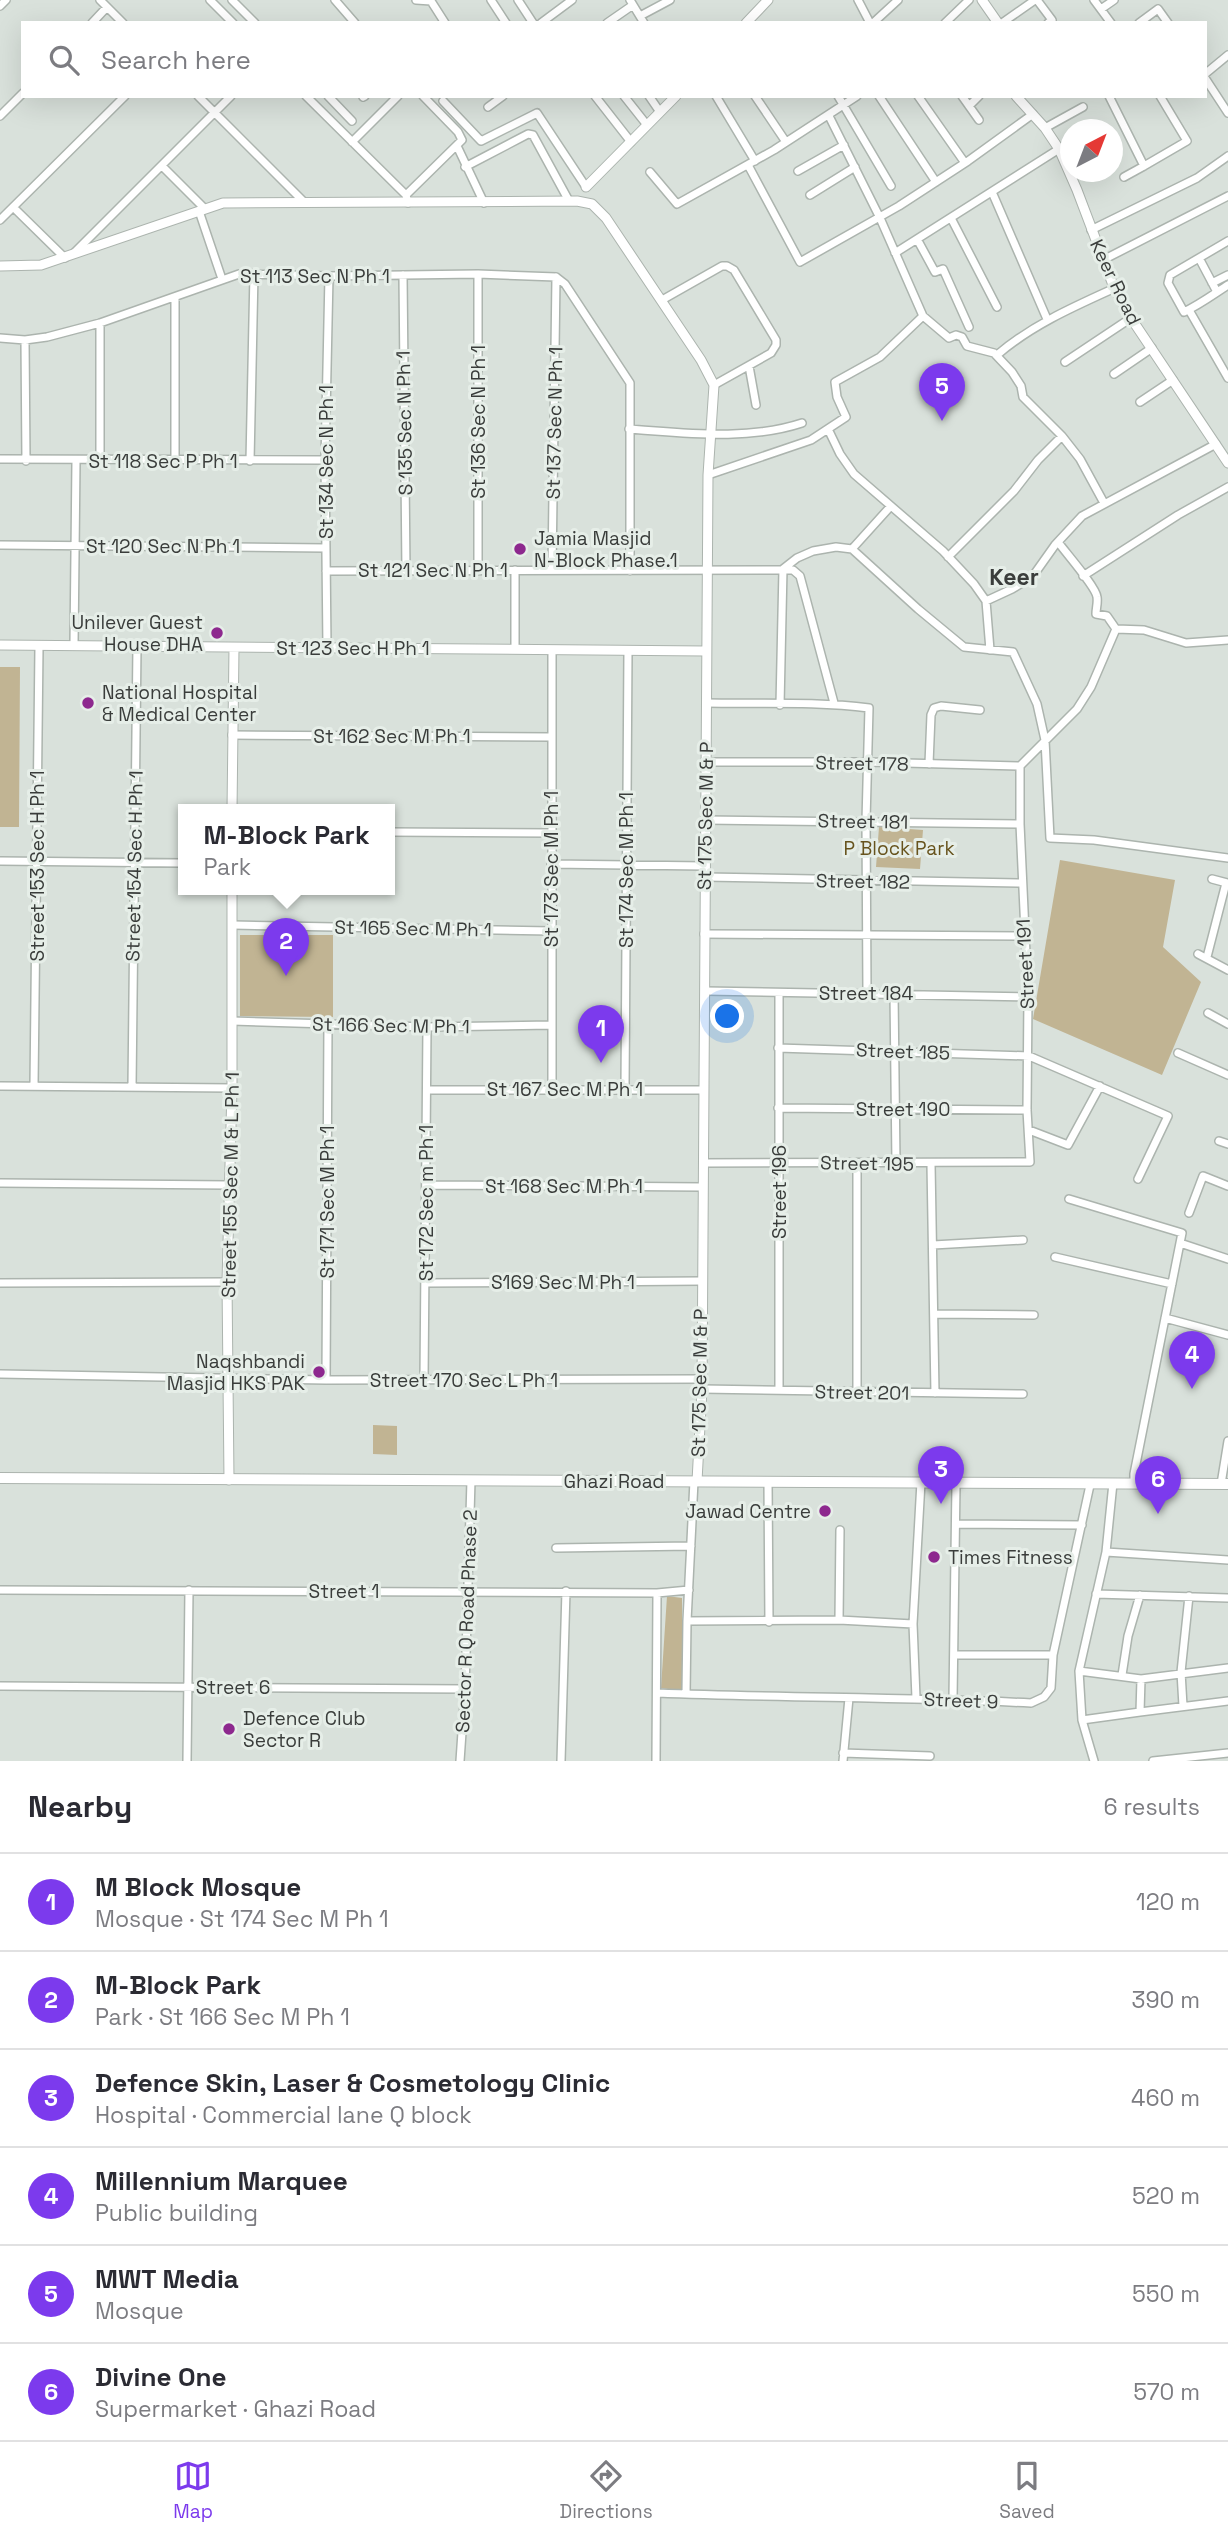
<!DOCTYPE html>
<meta charset="utf-8">
<style>
body{margin:0;font-family:"Space Grotesk",sans-serif;background:#f7f7f7;color:#2b2b33}
.compass{position:absolute;left:1060px;top:119px;width:63px;height:63px;border-radius:50%;background:#fff;box-shadow:0 7px 28px #0002;rotate:42deg}
.you{position:absolute;left:728px;top:1017px;width:24px;height:24px;margin:-18px;border:5px solid #fff;border-radius:50%;background:#1a73e8;box-shadow:0 0 0 10px #1a73e833}
.badge{display:grid;place-items:center;width:46px;height:46px;border-radius:50%;background:#7c3aed;color:#fff;font-size:23px;font-weight:700}
.pin{position:absolute;translate:-50% -58px;filter:drop-shadow(0 2px 4px #0008)}
.pin::after{content:'';position:absolute;top:37px;width:24px;height:21px;background:inherit;clip-path:polygon(0 0,100% 0,50% 100%)}
.popup{position:absolute;left:178px;top:804px;width:217px;height:91px;box-sizing:border-box;display:grid;place-content:center;border-radius:0px;background:#fff;filter:drop-shadow(0 2px 5px #0005);font-size:23px;white-space:nowrap;color:#7c7c81}
.popup b{font-size:26px;color:#2b2b33}
.popup::after{content:'';position:absolute;left:50%;top:100%;margin-left:-14px;border:14px solid transparent;border-top-color:#fff}
.list{margin:0;padding:0;list-style:none}
h2{display:flex;justify-content:space-between;align-items:center;height:91px;margin:0;padding:0 28px;font-size:30px}
h2 small{font-size:23px;font-weight:400;color:#7c7c81}
.list li{display:grid;grid-template-columns:46px 1fr auto;gap:21px;align-items:center;box-sizing:border-box;height:98px;padding:0 28px;border-top:2px solid #e1e1e2}
.list b{display:block;font-size:26px;white-space:nowrap}
.list p{margin:0;font-size:23px;white-space:nowrap;color:#7c7c81}
.list em{font-size:23px;font-style:normal;color:#7c7c81}
.icon{flex:none;width:38px;height:38px;fill:none;stroke:currentColor;stroke-width:2;stroke-linecap:round;stroke-linejoin:round}
.map{position:relative;flex:none;width:1228px;height:1761px;overflow:hidden}
.search{position:absolute;background:#fff;box-shadow:0 7px 28px #0002;left:21px;right:21px;top:21px;height:77px;display:flex;align-items:center;gap:18px;box-sizing:border-box;padding:0 24px;border-radius:0px;color:#7c7c81;font-size:26px}
.sheet{height:679px;background:#fff}
nav{display:flex;justify-content:space-around;align-items:center;box-sizing:border-box;height:98px;border-top:2px solid #e1e1e2;background:#fff;font-size:19px;color:#7c7c81}
nav a{display:grid;justify-items:center;gap:4px}
nav .on{color:#7c3aed}
.map>svg:first-child{display:block}
.green{fill:#c1b493}
.lines{fill:none;stroke-linecap:round;stroke-linejoin:round}
.minor-casing{stroke:#acb4ae;stroke-width:10}
.tertiary-casing{stroke:#acb4ae;stroke-width:11}
.secondary-casing{stroke:#acb4ae;stroke-width:12}
.minor{stroke:#fff;stroke-width:7}
.tertiary{stroke:#fff;stroke-width:9}
.secondary{stroke:#fff;stroke-width:10}
.poi-dot{fill:#8d288e;stroke:#e6eee8;stroke-width:2.5}
.labels{text-anchor:middle;stroke-width:6;stroke-linejoin:round;paint-order:stroke}
.street-label{font-size:19px;fill:#3a3d3b;stroke:#e6eee8}
.poi-label{font-size:19px;fill:#3a3d3b;stroke:#e6eee8;text-anchor:start}
.park-label{font-size:19px;fill:#67531d;stroke:#e6eee8}
.quarter-label{font-size:23px;font-weight:bold;fill:#3a3d3b;stroke:#e6eee8}
</style>
<div class="map">
<svg width="1228" height="1761" viewBox="0 0 1228 1761">
<rect width="100%" height="100%" fill="#d9e1db"/>
<path class="green" d="M0,667h20l-1,160h-19z
M879,827l44,3 -3,39 -44,-2z
M1060,860l115,20 -12,67 38,35 -39,93 -129,-56z
M240,935h93v82l-93,-1z
M373,1425l24,1v29l-24,-1z
M667,1596l15,2v93l-21,-3z"/>
<g class="lines">
<g class="minor-casing">
<path id="minor" d="M100,0l23,23
M210,0l23,23
M232,0l23,23
M335,0l20,23
M416,0l15,1 14,22
M491,0l15,23
M518,0l15,23
M630,0l14,23
M858,0l12,23
M1037,0l15,20 -4,3
M1094,0l17,23
M0,6l6,-6
M1101,9l13,-9
M640,16l30,-16
M92,23l15,-16
M541,23l31,-23
M607,23l26,-18
M873,23l25,-23
M945,23l24,-23
M1002,23l33,-23
M1139,23l19,-14 10,14
M1205,74l23,-19
M1205,78l23,35
M198,96l105,105
M306,96l100,99 2,8
M328,96l24,25
M595,96l36,46
M624,96l23,29
M649,96l11,16
M716,96l39,65
M755,96l31,46
M838,96l53,90
M879,96l57,86
M918,96l47,67
M962,96l17,24
M1109,96l35,70 43,-25 -27,-45
M363,97l2,-1
M443,101l38,40 56,-28 49,74
M969,106l10,-10
M488,107l15,-11
M0,116l23,-23
M1045,128l38,-21
M352,142l46,-46
M457,146l27,57
M748,165l52,97 99,-56 69,-45 65,-47
M162,166l42,42
M465,167l63,-33 5,1 36,66
M798,171l46,-26
M650,172l27,32 97,-54 83,-54
M1124,177l20,-11
M992,192l55,127
M406,195l56,-55 -4,-8 -35,-36
M810,195l45,-28
M13,207l52,51
M199,211l23,68
M951,218l46,89
M0,220l125,-124
M1091,230l106,-52 31,-22
M917,239l18,33 8,-3 26,58
M74,253l157,-157
M895,253l164,-104
M1199,258l29,-17
M1103,260l125,-64
M478,274v297
M403,275l3,296
M556,277l9,7 65,99v188
M1212,283l16,-8
M1217,292l-18,-34 -29,17 -2,8 16,29c15,-7 30,-18 44,-27
M662,300l60,-34h5l7,4 42,70v5l-5,8 -57,32
M1189,310l39,68
M923,316l26,22 7,-3 6,2 5,9 27,7 18,19 9,14 2,11 39,39 18,23 24,44
M0,338l25,2 22,-3 53,-14 139,-49 90,2 149,-2 78,3
M25,340l1,121
M997,355c35,-30 76,-48 118,-67
M1065,362l66,-44
M749,366l7,39
M1114,374l38,-26
M1140,402l33,-22
M629,429c58,4 118,12 173,-6
M828,429l12,25 14,20 89,77 31,33 12,17 4,49
M0,459l325,1
M100,459v-136
M175,460v-163
M250,461l4,-188
M708,475l103,-35 35,-23 -9,-20 -2,-15 45,-25 43,-41 -43,-98 -51,-102
M1058,542c8,11 38,45 39,55 1,6 -1,11 -1,17l11,2 9,13
M0,545l326,3
M852,549l38,-42
M948,557l66,-66 24,-31 24,-24
M552,569l4,-292
M326,571l467,-1 7,6 34,127
M1083,576l95,-61 50,-28
M986,601l26,-12 21,-13 22,-31 27,-29 134,-72
M1116,629l28,1 42,13 42,-3
M74,645l2,-184
M327,647l-2,-187 4,-184
M515,648v-78
M552,650v439
M707,703c54,1 109,-2 162,5l-3,113 1,172
M780,705l3,-136 14,-11 16,-7 23,-4 16,2 66,60 46,38 49,5 24,52 8,36 5,98 44,2 134,18
M232,735l319,2
M705,762h163l152,4
M929,764l2,-49 3,-7 7,-2 39,4
M1020,766l57,-57 14,-22 25,-58
M706,820l314,4
M389,832l162,1
M0,861l183,2
M551,864l153,2
M705,877l317,6
M1212,879l15,4
M233,925l318,6
M704,934l320,2
M1198,954l30,16
M1207,957l19,-74
M705,991l323,6
M779,993v397
M894,993l2,170
M1208,1013l20,11
M232,1021l195,6 124,-2
M778,1048l251,8 139,60 -30,63
M1178,1053l50,22
M0,1086l232,2
M34,1086l5,-439
M132,1087l5,-441
M625,1089l3,-438
M427,1090h277
M778,1108l249,2
M1029,1130l39,15 32,-59
M1219,1141l9,3
M703,1163l327,-1 -3,-52 1,-113 -8,-173v-58
M857,1163v229
M931,1164l4,229
M0,1183l228,2
M426,1185l276,2
M1069,1199l113,34 -48,241v9
M1189,1213l14,-37 25,10
M1180,1243l48,16
M933,1245l90,-5
M1055,1257l117,27
M0,1283l227,-1
M425,1283l277,-2
M934,1314l100,1
M1165,1318l63,17
M0,1374l326,6 375,-1
M326,1380l2,-356
M424,1380l3,-353
M702,1389l321,5
M768,1481l1,141
M1221,1484l7,-43
M956,1524l126,1
M556,1548l135,-2
M1106,1552l122,8
M0,1590l657,3 32,-3
M1096,1594l132,4
M839,1620l1,-90
M687,1621l152,-1 74,4
M954,1655h99
M1079,1671l62,8 87,-11
M1122,1675l6,-39 12,-41
M1141,1679l-1,33 88,-11
M0,1686l465,3
M658,1693c124,5 248,4 373,10l13,-6 7,-9 2,-33 37,-170
M686,1694l1,-73 7,-140
M916,1698l-3,-74 8,-142
M953,1699l3,-215
M1183,1706l-2,-34 8,-76
M1082,1720l58,-8
M843,1753l87,3
M187,1761l2,-171
M460,1761l5,-72 6,-209
M561,1761l5,-170
M656,1761l1,-168
M843,1761l6,-63
M1094,1761l-12,-41 -3,-49 27,-119 7,-69
M1153,1761l75,-8"/>
</g>
<g class="tertiary-casing">
<path id="tertiary" d="M982,0l16,23
M746,23l22,-23
M1016,96l29,32 14,21 18,41 36,95 18,33 97,145
M586,187l90,-91
M0,266l41,-1 182,-62 354,-2 15,3 14,14 95,142 13,25 -6,90 -6,914 -5,92
M0,645l705,6
M232,810l2,-162
M229,1480l-2,-198 5,-194v-198"/>
</g>
<g class="secondary-casing">
<path id="secondary" d="M0,1478l1228,6"/>
</g>
<use href="#minor" class="minor"/>
<use href="#tertiary" class="tertiary"/>
<use href="#secondary" class="secondary"/>
</g>
<g class="poi-dot">
<circle cx="520" cy="549" r="7"/>
<circle cx="217" cy="633" r="7"/>
<circle cx="88" cy="703" r="7"/>
<circle cx="319" cy="1372" r="7"/>
<circle cx="825" cy="1511" r="7"/>
<circle cx="934" cy="1557" r="7"/>
<circle cx="229" cy="1729" r="7"/>
</g>
<g class="labels">
<g class="street-label">
<text x="315" y="283">St 113 Sec N Ph 1</text>
<text transform="translate(1116 282) rotate(64)" y="7">Keer Road</text>
<text transform="translate(478 422) rotate(-90)" y="7">St 136 Sec N Ph 1</text>
<text transform="translate(404 423) rotate(-91)" y="7">S 135 Sec N Ph 1</text>
<text transform="translate(554 423) rotate(-89)" y="7">St 137 Sec N Ph 1</text>
<text x="163" y="468">St 118 Sec P Ph 1</text>
<text transform="translate(326 462) rotate(-90)" y="7">St 134 Sec N Ph 1</text>
<text x="163" y="553">St 120 Sec N Ph 1</text>
<text x="433" y="577">St 121 Sec N Ph 1</text>
<text x="353" y="655">St 123 Sec H Ph 1</text>
<text x="392" y="743">St 162 Sec M Ph 1</text>
<text transform="translate(862 763) rotate(1)" y="7">Street 178</text>
<text transform="translate(705 816) rotate(-89)" y="7">St 175 Sec M &amp; P</text>
<text transform="translate(863 821) rotate(1)" y="7">Street 181</text>
<text transform="translate(37 866) rotate(-90)" y="7">Street 153 Sec H Ph 1</text>
<text transform="translate(134 866) rotate(-89)" y="7">Street 154 Sec H Ph 1</text>
<text transform="translate(551 869) rotate(-90)" y="7">St 173 Sec M Ph 1</text>
<text transform="translate(626 870) rotate(-90)" y="7">St 174 Sec M Ph 1</text>
<text transform="translate(863 881) rotate(1)" y="7">Street 182</text>
<text transform="translate(413 928) rotate(1)" y="7">St 165 Sec M Ph 1</text>
<text transform="translate(1025 964) rotate(-93)" y="7">Street 191</text>
<text x="866" y="1000">Street 184</text>
<text transform="translate(391 1025) rotate(1)" y="7">St 166 Sec M Ph 1</text>
<text transform="translate(903 1051) rotate(2)" y="7">Street 185</text>
<text x="565" y="1096">St 167 Sec M Ph 1</text>
<text x="903" y="1116">Street 190</text>
<text transform="translate(867 1163) rotate(1)" y="7">Street 195</text>
<text transform="translate(230 1185) rotate(-89)" y="7">Street 155 Sec M &amp; L Ph 1</text>
<text x="564" y="1193">St 168 Sec M Ph 1</text>
<text transform="translate(779 1192) rotate(-90)" y="7">Street 196</text>
<text transform="translate(327 1202) rotate(-90)" y="7">St 171 Sec M Ph 1</text>
<text transform="translate(426 1203) rotate(-90)" y="7">St 172 Sec m Ph 1</text>
<text x="563" y="1289">S169 Sec M Ph 1</text>
<text x="464" y="1387">Street 170 Sec L Ph 1</text>
<text transform="translate(699 1383) rotate(-89)" y="7">St 175 Sec M &amp; P</text>
<text transform="translate(862 1392) rotate(1)" y="7">Street 201</text>
<text x="614" y="1488">Ghazi Road</text>
<text x="344" y="1598">Street 1</text>
<text transform="translate(466 1621) rotate(-88)" y="7">Sector R Q Road Phase 2</text>
<text x="233" y="1694">Street 6</text>
<text transform="translate(961 1700) rotate(2)" y="7">Street 9</text>
</g>
<g class="poi-label">
<text x="534" y="545">Jamia Masjid<tspan x="534" dy="22">N-Block Phase.1</tspan></text>
<text x="203" y="629" text-anchor="end">Unilever Guest<tspan x="203" dy="22">House DHA</tspan></text>
<text x="102" y="699">National Hospital<tspan x="102" dy="22">&amp; Medical Center</tspan></text>
<text x="305" y="1368" text-anchor="end">Naqshbandi<tspan x="305" dy="22">Masjid HKS PAK</tspan></text>
<text x="811" y="1518" text-anchor="end">Jawad Centre</text>
<text x="948" y="1564">Times Fitness</text>
<text x="243" y="1725">Defence Club<tspan x="243" dy="22">Sector R</tspan></text>
</g>
<g class="park-label">
<text x="899" y="855">P Block Park</text>
</g>
<g class="quarter-label">
<text x="1014" y="585">Keer</text>
</g>
</g>
</svg>
<svg class="compass" viewBox="-18 -18 36 36"><path d="M0-13l5 13h-10z" fill="#e53935"/><path d="M0 13l5-13h-10z" fill="#7c7c81"/></svg>
<div class="you"></div>
<div class="pin badge" style="left:601px;top:1063px">1</div>
<div class="pin badge" style="left:286px;top:976px">2</div>
<div class="popup"><b>M-Block Park</b>Park</div>
<div class="pin badge" style="left:941px;top:1504px">3</div>
<div class="pin badge" style="left:1192px;top:1389px">4</div>
<div class="pin badge" style="left:942px;top:421px">5</div>
<div class="pin badge" style="left:1158px;top:1514px">6</div>
<div class="search"><svg class="icon" aria-label="search" viewBox="0 0 24 24"><circle cx="10" cy="10" r="6"/><path d="M15 15l6 6"/></svg>Search here</div>
</div>
<section class="sheet">
<h2>Nearby<small>6 results</small></h2>
<ul class="list">
<li><span class="badge">1</span><div><b>M Block Mosque</b><p>Mosque · St 174 Sec M Ph 1</p></div><em>120 m</em></li>
<li><span class="badge">2</span><div><b>M-Block Park</b><p>Park · St 166 Sec M Ph 1</p></div><em>390 m</em></li>
<li><span class="badge">3</span><div><b>Defence Skin, Laser &amp; Cosmetology Clinic</b><p>Hospital · Commercial lane Q block</p></div><em>460 m</em></li>
<li><span class="badge">4</span><div><b>Millennium Marquee</b><p>Public building</p></div><em>520 m</em></li>
<li><span class="badge">5</span><div><b>MWT Media</b><p>Mosque</p></div><em>550 m</em></li>
<li><span class="badge">6</span><div><b>Divine One</b><p>Supermarket · Ghazi Road</p></div><em>570 m</em></li>
</ul>
</section>
<nav>
<a class="on"><svg class="icon" aria-label="map" viewBox="0 0 24 24"><path d="M3 6l6-2 6 2 6-2v14l-6 2-6-2-6 2zM9 4v14M15 6v14"/></svg>Map</a>
<a><svg class="icon" aria-label="directions" viewBox="0 0 24 24"><path d="M12 3l9 9-9 9-9-9zM9 14v-3h6M13 9l2 2-2 2"/></svg>Directions</a>
<a><svg class="icon" aria-label="saved" viewBox="0 0 24 24"><path d="M7 4h10v16l-5-4-5 4z"/></svg>Saved</a>
</nav>
